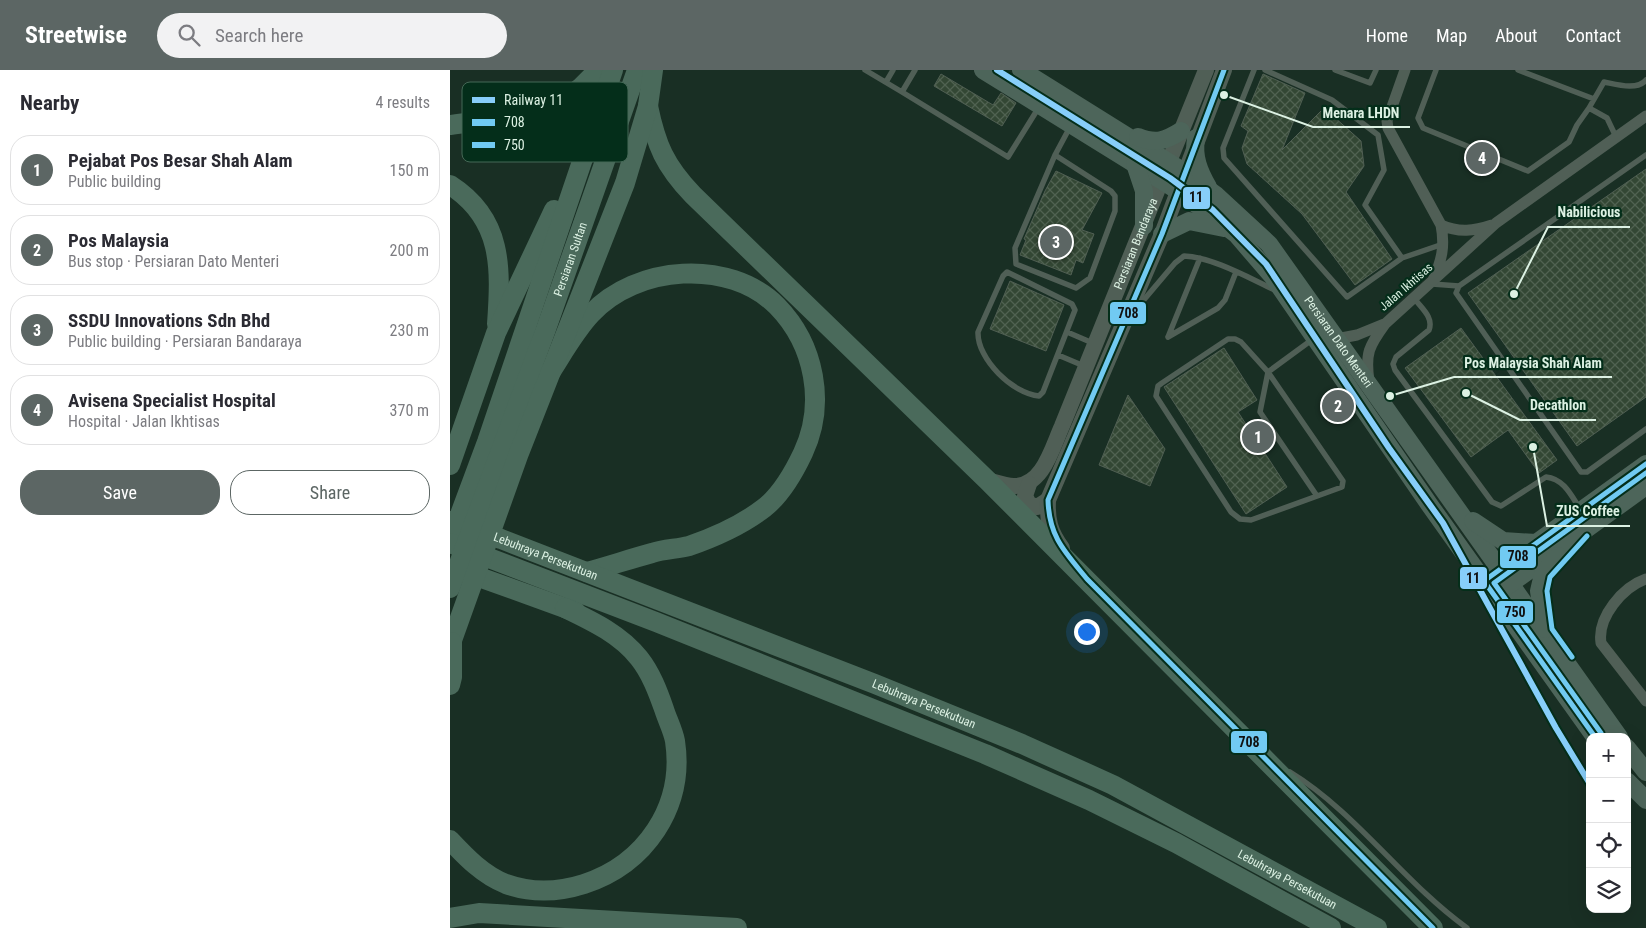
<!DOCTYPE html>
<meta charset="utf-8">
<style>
body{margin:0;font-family:"Roboto Condensed",sans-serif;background:#f2f2f3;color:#2b2b33}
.controls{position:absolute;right:15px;bottom:15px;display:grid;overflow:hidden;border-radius:10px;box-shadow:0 5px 20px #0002}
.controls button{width:45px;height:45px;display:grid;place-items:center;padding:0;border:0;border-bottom:1px solid #e1e1e2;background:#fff;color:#2b2b33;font:25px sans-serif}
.you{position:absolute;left:636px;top:561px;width:18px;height:18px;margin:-12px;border:4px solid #fff;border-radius:50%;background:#1a73e8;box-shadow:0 0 0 8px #1a73e833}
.badge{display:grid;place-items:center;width:32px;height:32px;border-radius:50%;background:#5c6664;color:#fff;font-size:16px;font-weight:700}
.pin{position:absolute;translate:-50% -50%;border:2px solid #fff;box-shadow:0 1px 5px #0006}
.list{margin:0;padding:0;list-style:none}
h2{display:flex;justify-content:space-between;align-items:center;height:65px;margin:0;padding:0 20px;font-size:21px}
h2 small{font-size:16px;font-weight:400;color:#7c7c81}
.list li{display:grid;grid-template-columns:32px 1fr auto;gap:15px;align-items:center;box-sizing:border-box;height:70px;margin:0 10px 10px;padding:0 10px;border:1px solid #e1e1e2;border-radius:20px}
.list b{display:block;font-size:19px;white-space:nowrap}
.list p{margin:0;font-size:16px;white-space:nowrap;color:#7c7c81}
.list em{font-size:16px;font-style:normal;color:#7c7c81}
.actions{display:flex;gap:10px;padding:15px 20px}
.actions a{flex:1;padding:11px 0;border:1px solid #5c6664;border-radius:20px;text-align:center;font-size:18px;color:#5c6664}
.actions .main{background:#5c6664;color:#fff}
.icon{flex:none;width:28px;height:28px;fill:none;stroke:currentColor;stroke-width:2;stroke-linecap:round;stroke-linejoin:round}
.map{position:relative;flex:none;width:1196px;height:858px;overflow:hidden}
header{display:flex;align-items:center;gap:30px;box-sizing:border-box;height:70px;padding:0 25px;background:#5c6664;color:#fff}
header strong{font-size:24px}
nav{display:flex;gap:28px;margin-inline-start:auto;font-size:18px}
.search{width:350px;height:45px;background:#f2f2f3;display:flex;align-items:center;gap:12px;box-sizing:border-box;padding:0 18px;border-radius:28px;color:#7c7c81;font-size:19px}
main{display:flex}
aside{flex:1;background:#fff}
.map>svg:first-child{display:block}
.building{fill:url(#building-cross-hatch);stroke:#505f53}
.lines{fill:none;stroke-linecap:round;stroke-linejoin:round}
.lane{stroke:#505f56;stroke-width:5.5}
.street{stroke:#505f56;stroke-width:11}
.secondary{stroke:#505f56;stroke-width:16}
.primary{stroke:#4d655a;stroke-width:18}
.highway{stroke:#4a6a5b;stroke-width:20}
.bus-1-casing{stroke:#042e1a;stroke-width:9}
.bus-2-casing{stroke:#042e1a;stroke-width:9}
.bus-1{stroke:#71caf2;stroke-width:5}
.bus-2{stroke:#71caf2;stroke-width:5}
.rail-1-casing{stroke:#042e1a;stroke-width:10}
.rail-1{stroke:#87cefa;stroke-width:6}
.labels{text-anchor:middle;stroke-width:4.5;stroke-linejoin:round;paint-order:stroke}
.street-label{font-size:12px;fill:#dcf1e3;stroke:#042e1a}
.key{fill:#042e1a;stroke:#456856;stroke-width:1}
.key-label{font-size:14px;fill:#dcf1e3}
.leader{fill:none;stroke:#dcf1e3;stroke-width:2}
.callout-dot{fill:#dcf1e3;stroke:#042e1a;stroke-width:2}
.callout-label{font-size:14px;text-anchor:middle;font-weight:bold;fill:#dcf1e3;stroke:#042e1a;stroke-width:4.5;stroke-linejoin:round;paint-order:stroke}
.line-badge{stroke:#042e1a;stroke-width:2}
.pale-badge-label{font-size:14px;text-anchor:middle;font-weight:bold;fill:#111}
</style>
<header>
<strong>Streetwise</strong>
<div class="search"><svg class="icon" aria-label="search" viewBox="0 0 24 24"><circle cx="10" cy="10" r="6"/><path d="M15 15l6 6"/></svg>Search here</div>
<nav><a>Home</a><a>Map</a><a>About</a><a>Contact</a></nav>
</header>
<main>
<aside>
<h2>Nearby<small>4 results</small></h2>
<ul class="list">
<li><span class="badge">1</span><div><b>Pejabat Pos Besar Shah Alam</b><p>Public building</p></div><em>150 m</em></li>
<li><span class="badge">2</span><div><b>Pos Malaysia</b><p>Bus stop · Persiaran Dato Menteri</p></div><em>200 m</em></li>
<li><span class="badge">3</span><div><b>SSDU Innovations Sdn Bhd</b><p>Public building · Persiaran Bandaraya</p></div><em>230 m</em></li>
<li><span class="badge">4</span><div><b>Avisena Specialist Hospital</b><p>Hospital · Jalan Ikhtisas</p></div><em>370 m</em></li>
</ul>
<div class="actions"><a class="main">Save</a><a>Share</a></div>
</aside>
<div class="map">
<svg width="1196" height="858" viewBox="0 0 1196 858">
<defs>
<pattern id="building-cross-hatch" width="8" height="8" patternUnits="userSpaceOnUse" patternTransform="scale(1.25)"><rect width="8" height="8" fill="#334734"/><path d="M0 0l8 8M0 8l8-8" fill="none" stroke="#506251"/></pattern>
</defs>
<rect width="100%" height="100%" fill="#192f24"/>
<path class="building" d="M491,4l52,31 8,-12 15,10 -14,23 -68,-40z
M813,4l42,19 -23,57 42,-42 37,33 3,25 -18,26 46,67 -37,26 -53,-71 -55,-50 -5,-16 6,-17 -7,-5z
M1196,99v228l-69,49 -109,-153z
M606,101l46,22 -20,37 12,4 -11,29 -7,-3 -5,15 -51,-20 6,-15 -2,-1 21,-48z
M560,211l54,24 -18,46 -56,-22z
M1011,258l96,132 -18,13 -31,-43 -37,27 -66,-89z
M774,278l33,52 -19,12 49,75 -41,27 -82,-127z
M678,325l37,54 -15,37 -51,-21z"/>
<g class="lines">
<path class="lane" d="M415,0l37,22
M465,0l-13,22 106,65 31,-50
M804,0l-31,78 1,10 123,139 55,-39 41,-14
M815,0l67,30 46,35 6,35 -19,35 37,53
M885,0l35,13 6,-13
M986,0l-18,48 5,10 105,43 41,-29 8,-17 12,-17
M1068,0l76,29
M436,12l7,-12
M1167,69l-10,-21 -18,-10 15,-26c11,2 33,9 42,-2
M605,85l56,36 4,5v15l-25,67 -14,10 -60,-24 -1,-16 40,-93 15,-28
M1196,85l-187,131 -3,7 125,179h6l59,-43
M557,202l65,32 3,6 -32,82 -4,4c-26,-2 -62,-37 -61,-64l25,-56z
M982,214l27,2
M964,228c7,10 20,19 15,32l-33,27 -3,7 2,6 97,132 9,4 45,-29c18,2 25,18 34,32
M687,238l38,-45 9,-7c28,1 65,22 91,34
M617,262l28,12
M718,267l50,-29 7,-8 11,-28
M718,267l32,-79
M778,269h7l6,3 27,30 75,109 -1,6 -91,33 -11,-1 -9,-7 -75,-116 2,-10 4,-3z
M863,269l-45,33 -8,40 57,84
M608,285l26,11
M840,702c67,41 113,110 177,156"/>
<path class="street" d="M955,0l-18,51 1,7 53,97c4,21 1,35 -8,55
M991,155c18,8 33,6 51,0
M886,269l21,-4 27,-11
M919,311c-4,-28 0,-35 16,-57l111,-101 150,-107
M1196,509c-23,8 -49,38 -45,64l45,58"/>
<g class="secondary">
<path id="s1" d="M537,410c8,2 18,6 27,6 29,0 38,-38 48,-60l144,-356"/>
<path d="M579,414l-4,12 4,8 8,3 11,-7"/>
<path d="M612,478c-12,-16 -15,-28 -14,-48l114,-266 62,-164"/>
</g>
<g class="primary">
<path d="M533,0l194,120 59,44 37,43 158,230 164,230"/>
<path id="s2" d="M571,0l163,102 32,23 53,49 350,493"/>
<path d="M688,67c18,7 27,4 43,-6"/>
<path d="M746,68c-3,19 3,33 12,49"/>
<path d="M685,94l9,27v35"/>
<path d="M712,164l27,-13 35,7"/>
<path d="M1023,451l30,20 33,2"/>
<path d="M1043,504l153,-110"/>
<path d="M1053,519l143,-103"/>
<path d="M1095,559l-6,-38 4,-17 15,-18"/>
<path d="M1177,678l19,24"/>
<path d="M1177,711l19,19"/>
</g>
<g class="highway">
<path d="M198,36c8,39 17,60 45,89l294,285 446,448"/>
<path d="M0,55c56,-8 110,-6 147,-55"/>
<path d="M0,115c53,34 51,83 47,139"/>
<path d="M100,303c13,-20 25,-42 41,-59 45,-49 138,-56 186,-8 38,39 49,98 26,147 -9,19 -22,42 -39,55 -22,17 -49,29 -75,38 -12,3 -25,3 -37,7 -22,6 -43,13 -65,19"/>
<path d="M0,395l46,-132 58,-123"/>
<path id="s3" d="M0,451l51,18 374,145 147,60 91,41 264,143"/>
<path d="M2,466l35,-94 126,-372"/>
<path d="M0,473l206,79 329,132 104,46 87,43 155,85"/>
<path d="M15,502l111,40"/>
<path id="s4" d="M0,518l96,-259 91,-259"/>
<path d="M0,576l69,-193 106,-270 23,-77 5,-36"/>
<path d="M0,615l2,-8v-35"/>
<path d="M0,770c16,17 33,35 56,44 25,9 53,8 78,0 61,-20 101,-77 91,-143 -2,-11 -8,-22 -11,-32 -6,-17 -13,-36 -25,-51 -19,-24 -47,-37 -74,-50"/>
<path d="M0,848l29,-5 258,15"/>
</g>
<g class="bus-1-casing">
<path id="bus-1" d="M774,0l-62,164 -114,266c1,37 17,52 39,79l346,349
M1145,667l-111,-156 162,-117"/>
</g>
<g class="bus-2-casing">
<path id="bus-2" d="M1122,587l-20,-28 -5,-38 3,-14 37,-41
M1151,663l-107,-150 152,-110"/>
</g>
<use href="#bus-1" class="bus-1"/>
<use href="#bus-2" class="bus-2"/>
<g class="rail-1-casing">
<path id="rail-1" d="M547,0l173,108 43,32 53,54 123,184 54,75 113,205 34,56"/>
</g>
<use href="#rail-1" class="rail-1"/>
</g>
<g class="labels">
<g class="street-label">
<text dy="4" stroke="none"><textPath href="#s1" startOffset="306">Persiaran Bandaraya</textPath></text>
<text dy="4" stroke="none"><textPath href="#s4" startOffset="350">Persiaran Sultan</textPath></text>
<text transform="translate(956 217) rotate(-41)" y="4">Jalan Ikhtisas</text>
<text dy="4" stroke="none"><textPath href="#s2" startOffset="424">Persiaran Dato Menteri</textPath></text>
<text dy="4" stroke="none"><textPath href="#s3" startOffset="102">Lebuhraya Persekutuan</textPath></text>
<text dy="4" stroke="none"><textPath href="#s3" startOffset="508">Lebuhraya Persekutuan</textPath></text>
<text dy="4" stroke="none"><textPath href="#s3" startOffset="912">Lebuhraya Persekutuan</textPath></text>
</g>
</g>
<rect x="12" y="12" width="166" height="80" rx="8" class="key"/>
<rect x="22" y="27" width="23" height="6" fill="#87cefa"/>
<rect x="22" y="49" width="23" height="7" fill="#71caf2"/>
<rect x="22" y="72" width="23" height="6" fill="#71caf2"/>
<g class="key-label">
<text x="54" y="35">Railway 11</text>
<text x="54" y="57">708</text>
<text x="54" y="80">750</text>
</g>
<path class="leader" d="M774 25L863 57H960M1064 224L1098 157H1180M940 326L1004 307H1162M1016 323L1070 350H1146M1083 377L1097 456H1180"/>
<g class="callout-dot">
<circle cx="774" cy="25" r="5"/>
<circle cx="1064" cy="224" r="5"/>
<circle cx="940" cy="326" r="5"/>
<circle cx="1016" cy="323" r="5"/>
<circle cx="1083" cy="377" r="5"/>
</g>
<g class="callout-label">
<text x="911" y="48">Menara LHDN</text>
<text x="1139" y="147">Nabilicious</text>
<text x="1083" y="298">Pos Malaysia Shah Alam</text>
<text x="1108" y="340">Decathlon</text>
<text x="1138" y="446">ZUS Coffee</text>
</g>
<g class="line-badge">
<rect x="732" y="116" width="29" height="24" rx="5" fill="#87cefa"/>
<rect x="659" y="231" width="38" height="24" rx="5" fill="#71caf2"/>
<rect x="1049" y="475" width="38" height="24" rx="5" fill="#71caf2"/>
<rect x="1009" y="496" width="29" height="24" rx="5" fill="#87cefa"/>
<rect x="1046" y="530" width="38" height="24" rx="5" fill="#71caf2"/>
<rect x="780" y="660" width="38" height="24" rx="5" fill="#71caf2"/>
</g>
<g class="pale-badge-label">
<text x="746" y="132">11</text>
<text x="678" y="248">708</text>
<text x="1068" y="491">708</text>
<text x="1023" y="513">11</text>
<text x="1065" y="547">750</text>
<text x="799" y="677">708</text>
</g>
</svg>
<div class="controls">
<button>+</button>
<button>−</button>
<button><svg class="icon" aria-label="locate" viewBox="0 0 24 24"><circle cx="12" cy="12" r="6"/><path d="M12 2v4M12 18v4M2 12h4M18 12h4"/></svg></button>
<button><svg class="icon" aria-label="layers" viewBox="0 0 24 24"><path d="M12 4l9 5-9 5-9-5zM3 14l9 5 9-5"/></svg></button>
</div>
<div class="you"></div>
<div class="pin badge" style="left:808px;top:367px">1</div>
<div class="pin badge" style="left:888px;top:336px">2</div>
<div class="pin badge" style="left:606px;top:172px">3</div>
<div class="pin badge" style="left:1032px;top:88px">4</div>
</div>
</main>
